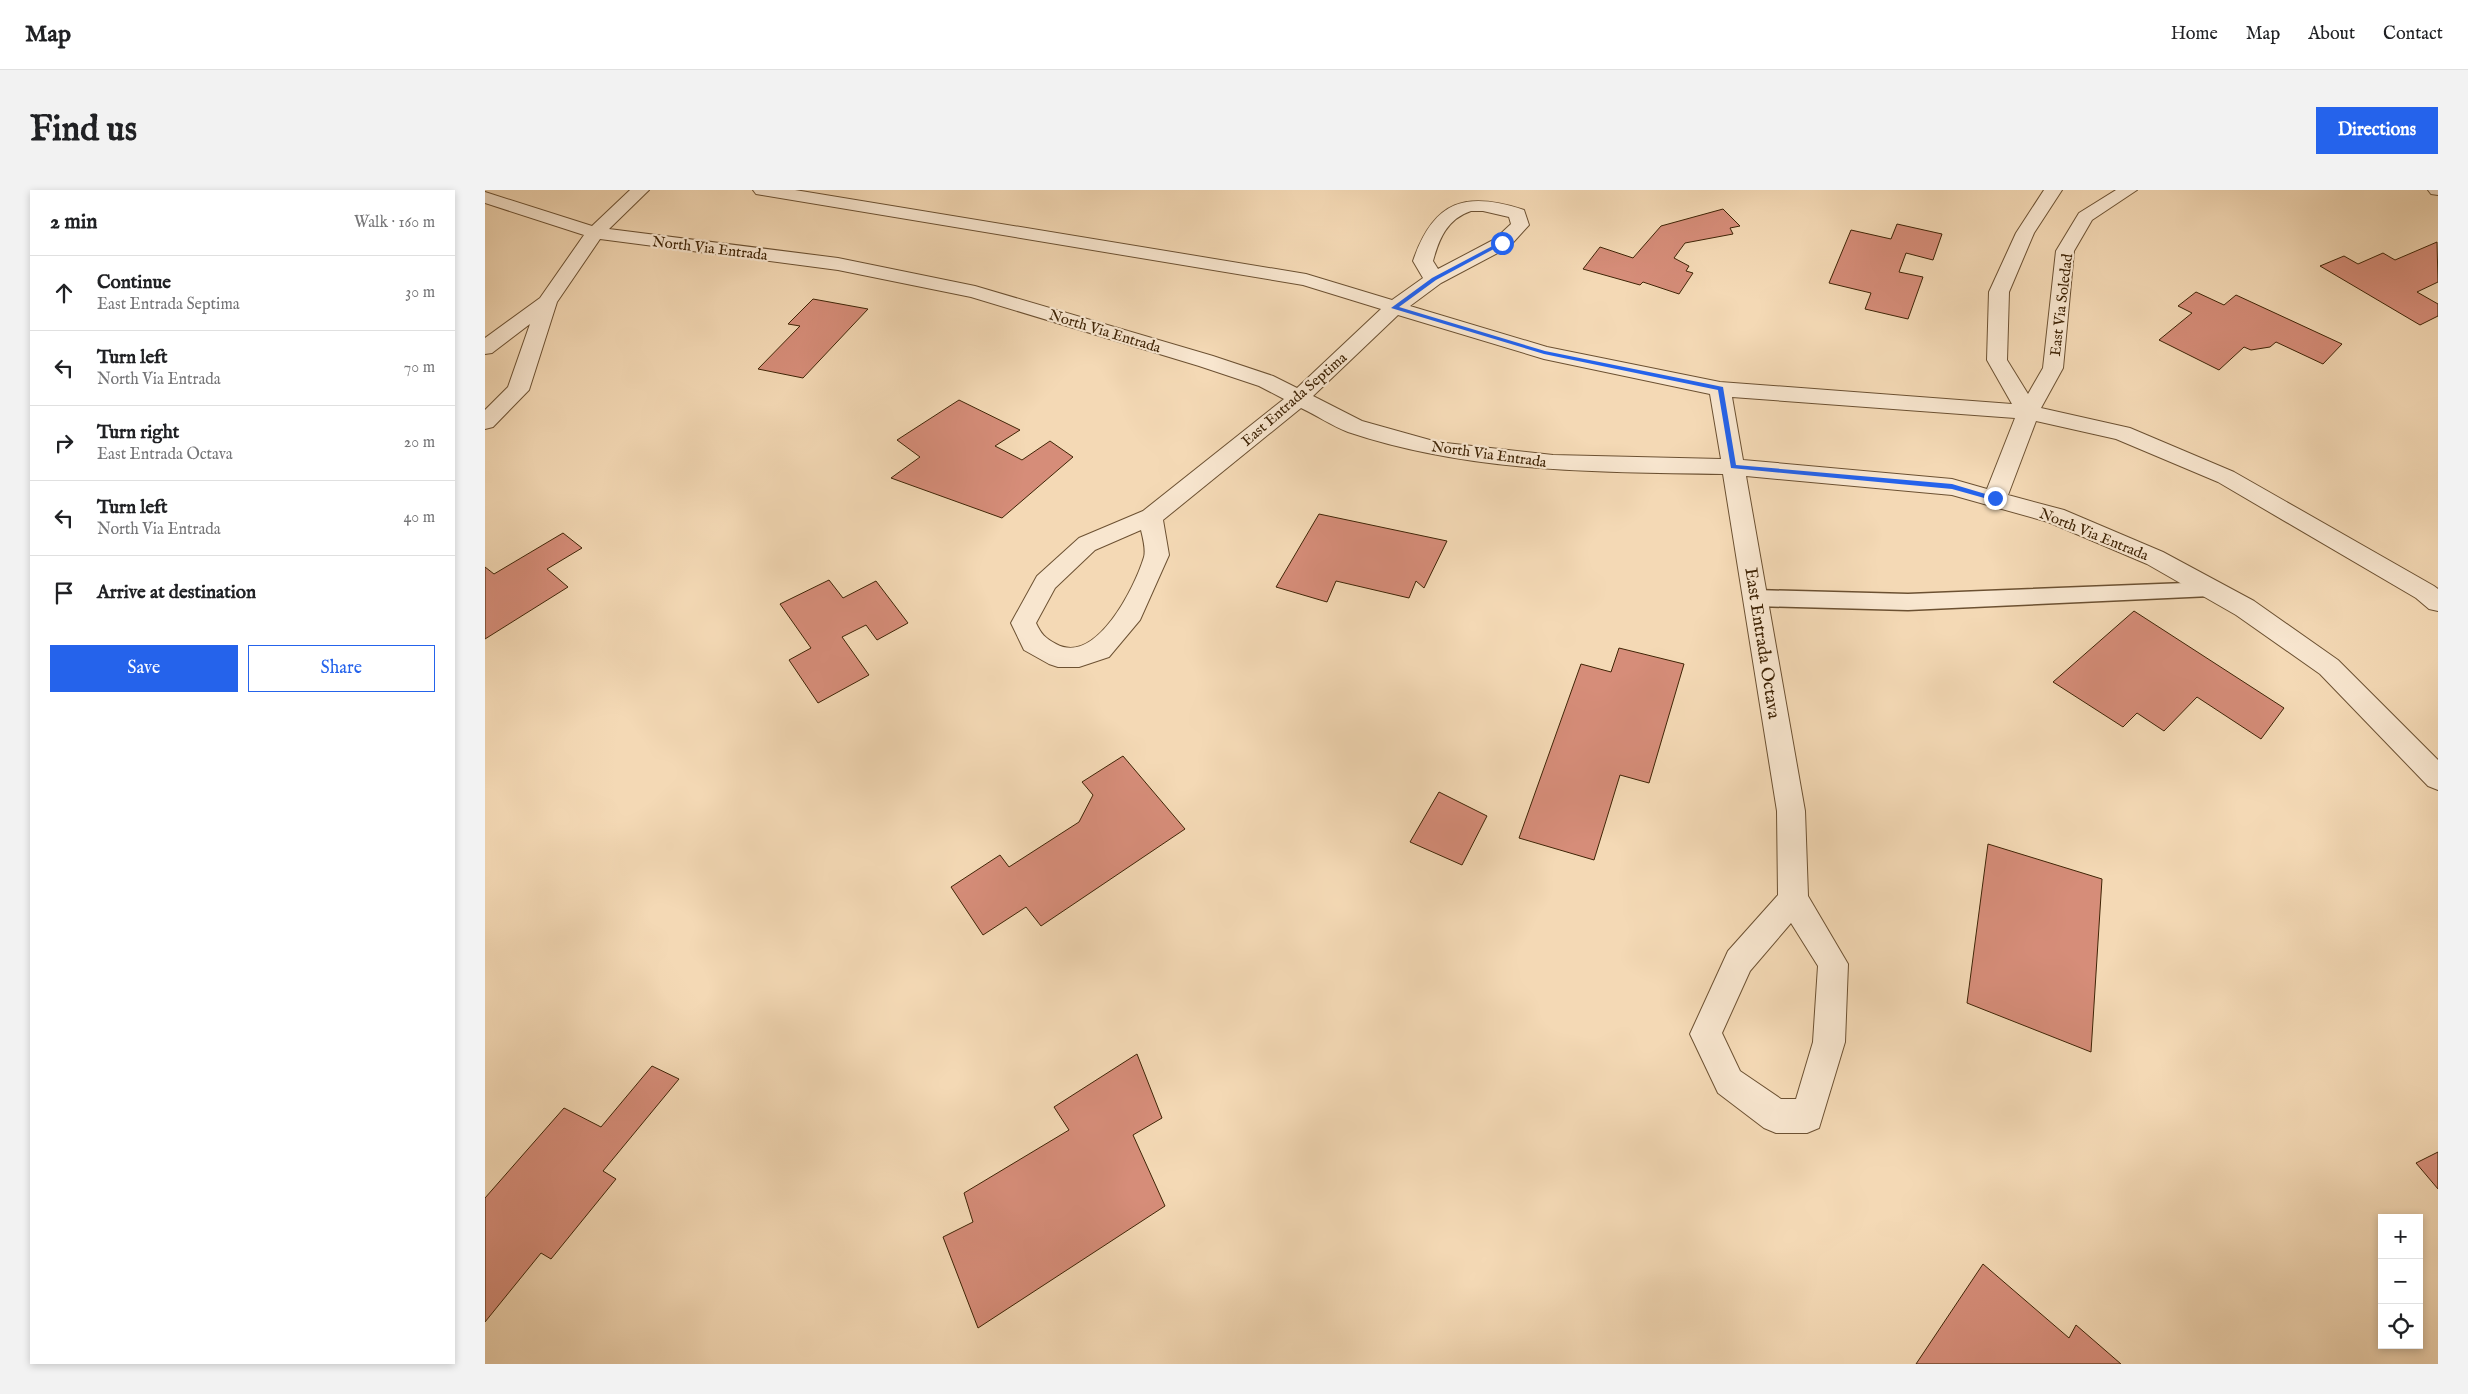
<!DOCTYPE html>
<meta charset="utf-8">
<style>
body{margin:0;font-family:"IM FELL English",serif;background:#f2f2f2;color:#202124}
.controls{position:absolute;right:15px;bottom:15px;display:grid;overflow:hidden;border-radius:0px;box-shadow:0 2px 8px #0003}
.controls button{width:45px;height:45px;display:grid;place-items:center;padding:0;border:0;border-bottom:1px solid #e0e0e0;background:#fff;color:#202124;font:25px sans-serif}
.stop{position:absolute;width:15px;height:15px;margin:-11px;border:4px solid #2563eb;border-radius:50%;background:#fff}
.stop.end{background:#2563eb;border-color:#fff;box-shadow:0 1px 5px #0008}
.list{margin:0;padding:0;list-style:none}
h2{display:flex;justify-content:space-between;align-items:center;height:65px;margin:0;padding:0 20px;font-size:21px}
h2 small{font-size:16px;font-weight:400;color:#757577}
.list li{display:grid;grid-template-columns:32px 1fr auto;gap:15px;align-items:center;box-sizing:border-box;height:75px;padding:0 20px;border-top:1px solid #e0e0e0}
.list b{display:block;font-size:19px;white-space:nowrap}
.list p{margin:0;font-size:16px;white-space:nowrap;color:#757577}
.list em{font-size:16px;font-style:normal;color:#757577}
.actions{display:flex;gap:10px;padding:15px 20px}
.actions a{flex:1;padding:11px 0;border:1px solid #2563eb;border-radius:0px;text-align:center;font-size:18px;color:#2563eb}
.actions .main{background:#2563eb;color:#fff}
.icon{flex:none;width:28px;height:28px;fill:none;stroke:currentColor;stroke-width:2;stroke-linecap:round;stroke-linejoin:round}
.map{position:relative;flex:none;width:1953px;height:1174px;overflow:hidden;border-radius:0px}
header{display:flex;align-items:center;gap:30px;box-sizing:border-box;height:70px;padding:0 25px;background:#fff;border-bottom:1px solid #e0e0e0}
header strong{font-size:24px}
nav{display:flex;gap:28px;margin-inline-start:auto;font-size:18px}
.intro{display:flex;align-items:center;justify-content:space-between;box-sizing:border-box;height:120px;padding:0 30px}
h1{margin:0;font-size:35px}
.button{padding:12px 22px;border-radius:0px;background:#2563eb;color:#fff;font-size:18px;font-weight:700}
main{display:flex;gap:30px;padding:0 30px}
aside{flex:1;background:#fff;border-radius:0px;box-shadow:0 2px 8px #0003}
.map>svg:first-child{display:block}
.building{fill:#d68d79;stroke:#3f2406}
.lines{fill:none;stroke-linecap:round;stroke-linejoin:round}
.lane-casing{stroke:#6c5132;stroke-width:3}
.street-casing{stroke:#6c5132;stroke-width:2}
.lane{fill:#f8e6cf;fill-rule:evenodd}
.street{fill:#f8e6cf;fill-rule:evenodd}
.route{fill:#2563eb}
.labels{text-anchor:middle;stroke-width:4.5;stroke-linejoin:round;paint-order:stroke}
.far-street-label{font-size:15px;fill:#3f2406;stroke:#f8e6cf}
.street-label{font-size:18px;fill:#3f2406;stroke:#f8e6cf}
</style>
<header>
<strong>Map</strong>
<nav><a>Home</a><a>Map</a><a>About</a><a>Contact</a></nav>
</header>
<div class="intro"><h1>Find us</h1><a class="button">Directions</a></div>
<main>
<aside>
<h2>2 min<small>Walk · 160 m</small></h2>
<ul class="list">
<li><svg class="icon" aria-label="ahead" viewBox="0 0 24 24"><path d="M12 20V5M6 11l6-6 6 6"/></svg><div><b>Continue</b><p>East Entrada Septima</p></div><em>30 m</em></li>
<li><svg class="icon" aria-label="left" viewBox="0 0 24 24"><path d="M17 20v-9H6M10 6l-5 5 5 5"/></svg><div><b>Turn left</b><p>North Via Entrada</p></div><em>70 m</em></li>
<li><svg class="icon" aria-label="right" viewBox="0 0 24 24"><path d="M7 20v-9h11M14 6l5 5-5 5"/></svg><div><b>Turn right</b><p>East Entrada Octava</p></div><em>20 m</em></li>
<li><svg class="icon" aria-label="left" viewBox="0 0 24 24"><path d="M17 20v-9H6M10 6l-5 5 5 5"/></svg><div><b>Turn left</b><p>North Via Entrada</p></div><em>40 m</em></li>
<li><svg class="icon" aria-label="arrive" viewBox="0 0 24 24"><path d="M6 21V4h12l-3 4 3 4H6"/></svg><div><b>Arrive at destination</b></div></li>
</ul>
<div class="actions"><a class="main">Save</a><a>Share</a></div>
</aside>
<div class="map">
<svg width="1953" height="1174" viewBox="0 0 1953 1174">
<rect width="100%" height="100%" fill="#f4d9b5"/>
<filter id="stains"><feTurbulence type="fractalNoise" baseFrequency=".004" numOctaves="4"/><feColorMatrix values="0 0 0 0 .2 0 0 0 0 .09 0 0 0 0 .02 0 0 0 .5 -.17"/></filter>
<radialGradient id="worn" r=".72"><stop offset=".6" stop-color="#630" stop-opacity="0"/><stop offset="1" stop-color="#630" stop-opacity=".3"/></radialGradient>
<path class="building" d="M1238,19l17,17 -10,2 3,6 -48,9 -11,15 15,8 -3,5 7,2 -14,21 -36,-12 -3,3 -57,-16 17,-22 33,11 28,-32z
M1412,34l45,10 -9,26 -27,-7 -7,19 24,5 -15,42 -43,-10 6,-16 -42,-10 22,-53 40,9z
M1952,52l1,40 -21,10 21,12v12l-18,9 -100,-59 24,-10 14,8 25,-11 12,7z
M1711,102l28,13 12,-10 106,49 -19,20 -47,-22 -6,5 -19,3 -7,-3 -25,23 -60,-30 33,-27 -14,-7z
M328,109l55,10 -65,69 -45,-9 42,-43 -12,-2z
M474,210l61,30 -25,16 27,14 28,-19 23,16 -71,61 -111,-40 29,-21 -23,-17z
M834,324l128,27 -23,47 -8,-7 -7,17 -73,-17 -9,21 -51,-15z
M78,343l19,15 -35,21 21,18 -83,52v-72l9,7z
M344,390l14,18 33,-17 32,42 -31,17 -11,-15 -24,12 27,38 -51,28 -29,-43 22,-12 -31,-44z
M1649,421l150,97 -23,31 -64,-42 -33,34 -27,-18 -14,14 -70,-45z
M1134,458l65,16 -35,119 -29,-8 -26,85 -75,-22 62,-174 30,8z
M638,566l62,73 -144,97 -15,-19 -43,28 -32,-48 49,-32 9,12 70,-45 14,-27 -11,-13z
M954,602l48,24 -25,49 -52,-23z
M1503,654l114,35 -11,173 -124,-49z
M652,864l25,64 -29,17 32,71 -187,122 -35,-91 30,-15 -9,-29 105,-63 -15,-23z
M167,876l27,13 -76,92 13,8 -65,80 -10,-6 -56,69v-124l79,-90 37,19z
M1953,962v37l-22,-26z
M1498,1074l86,74 7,-13 45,39h-205z"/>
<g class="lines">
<g class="lane-casing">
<path id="lane" d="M1726,392l7,2 3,5 -3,5 -7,2 -303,14 -153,-4 -7,-3 -3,-5 3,-5 7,-3 153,4z"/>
</g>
<g class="street-casing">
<path id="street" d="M145,0h19l-40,39 229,29 137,28 238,70 60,20 24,12 84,-79 -78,-24 -541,-90 -6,-1 -3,-4h42l511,84 86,26 31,-22 -10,-17c21,-61 53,-70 111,-51l5,15 -20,22 -68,36 -31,23 137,41 173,35 292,22 -25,-44 2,-68 27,-59 28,-43h18l-28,43 -25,59 -2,68 21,34 15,-26 13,-117 23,-38 37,-23h21l-45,30 -18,31 -11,117 -22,40 89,20 104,44 200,114 4,3v22l-9,-2 -13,-11 -198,-116 -102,-43 -80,-18 -28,74 56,15 99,42 91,49 84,59 100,100v30l-10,-4 -108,-112 -84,-59 -89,-51 -99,-42 -96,-27 -206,-19 59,335 3,85 40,68 -3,78 -26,86 -12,5h-31l-12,-5 -46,-35 -28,-59 38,-83 50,-56 -1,-84 -54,-337c-127,-2 -253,-1 -375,-42 -16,-6 -32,-17 -47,-24l-138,112 6,35 -29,65 -31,37 -30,10h-21l-9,-3 -25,-14 -13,-27 26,-47 42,-38 64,-27 141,-112 -25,-13 -60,-20 -228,-69 -133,-27 -238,-31 -43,63 -28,88 -36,37 -8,2v-19l23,-23 22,-63 -38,29 -7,1v-16l55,-40 44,-63 -99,-32v-11l107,34zM986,21h12l26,6 2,7 -16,15 -57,30 -5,-8c6,-22 14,-42 38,-50zM913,125l146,44 166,35 11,65 -168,-4 -116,-13 -75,-21 -49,-25zM1247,207l283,21 -28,71 -35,-10 -209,-19zM656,340c2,8 5,20 3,27 -9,30 -48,109 -88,87 -11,-6 -15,-10 -20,-21l19,-35 40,-38zM1306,733l27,43 -5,76 -17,57h-15l-41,-28 -18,-38 28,-62z
M1943,0h10v5l-7,-1z"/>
</g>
<use href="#lane" class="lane"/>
<use href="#street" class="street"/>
</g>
<path class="route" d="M1015,52l5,1 -69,37 -37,27 146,44 178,36 13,78 216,19 47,14 -4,3 -43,-12 -221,-21 -13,-78 -174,-36 -153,-46 41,-30z"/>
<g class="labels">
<g class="far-street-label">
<text transform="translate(225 58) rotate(7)" y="5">North Via Entrada</text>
<text transform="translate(1576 115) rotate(-83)" y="5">East Via Soledad</text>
<text transform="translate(620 141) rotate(17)" y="5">North Via Entrada</text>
<text transform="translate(809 209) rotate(-41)" y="5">East Entrada Septima</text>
<text transform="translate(1004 264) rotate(8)" y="5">North Via Entrada</text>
<text transform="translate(1609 344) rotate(22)" y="5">North Via Entrada</text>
</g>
<g class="street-label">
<text transform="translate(1278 453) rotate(81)" y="6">East Entrada Octava</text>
</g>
</g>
<rect width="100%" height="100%" filter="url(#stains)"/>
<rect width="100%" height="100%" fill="url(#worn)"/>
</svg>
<div class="controls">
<button>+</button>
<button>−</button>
<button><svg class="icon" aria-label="locate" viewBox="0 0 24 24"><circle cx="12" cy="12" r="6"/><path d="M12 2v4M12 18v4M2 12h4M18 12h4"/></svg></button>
</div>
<div class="stop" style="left:1017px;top:53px"></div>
<div class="stop end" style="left:1510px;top:308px"></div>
</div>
</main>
